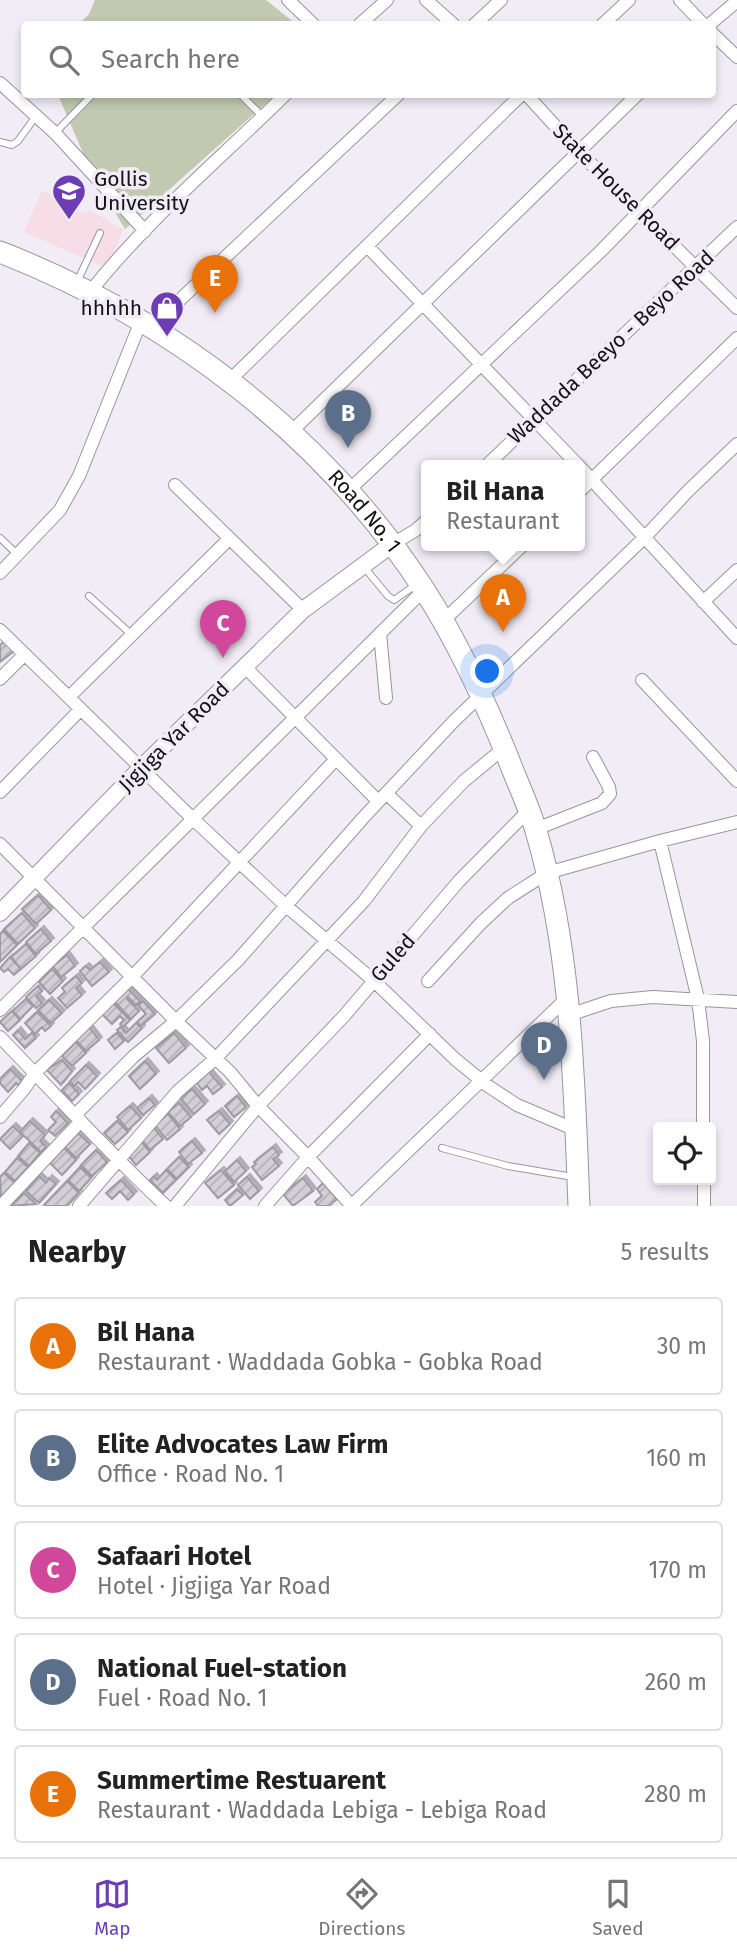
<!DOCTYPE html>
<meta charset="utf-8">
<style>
body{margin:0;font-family:"Fira Sans",sans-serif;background:#f2f2f2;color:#222}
.controls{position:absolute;right:21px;bottom:21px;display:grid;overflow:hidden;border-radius:7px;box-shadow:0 4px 10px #0003}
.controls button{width:63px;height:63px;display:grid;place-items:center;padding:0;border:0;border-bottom:2px solid #e0e0e0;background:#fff;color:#222;font:35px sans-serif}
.you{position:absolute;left:488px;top:672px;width:24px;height:24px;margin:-18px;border:5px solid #fff;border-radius:50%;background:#1a73e8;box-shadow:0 0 0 10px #1a73e833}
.badge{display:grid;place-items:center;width:46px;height:46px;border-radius:50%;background:#6d3db4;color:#fff;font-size:23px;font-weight:700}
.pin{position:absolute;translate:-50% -58px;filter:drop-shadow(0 2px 4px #0008)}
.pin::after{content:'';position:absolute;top:37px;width:24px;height:21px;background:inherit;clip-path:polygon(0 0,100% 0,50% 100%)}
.popup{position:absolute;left:421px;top:460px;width:164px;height:91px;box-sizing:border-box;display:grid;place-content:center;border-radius:7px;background:#fff;filter:drop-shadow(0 2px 5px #0005);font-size:23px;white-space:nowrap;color:#767676}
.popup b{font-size:26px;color:#222}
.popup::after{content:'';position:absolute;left:50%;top:100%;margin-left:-14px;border:14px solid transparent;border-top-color:#fff}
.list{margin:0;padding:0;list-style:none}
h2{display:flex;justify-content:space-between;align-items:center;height:91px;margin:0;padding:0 28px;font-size:30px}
h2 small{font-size:23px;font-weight:400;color:#767676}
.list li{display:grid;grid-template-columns:46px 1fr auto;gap:21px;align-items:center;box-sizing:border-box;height:98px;margin:0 14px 14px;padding:0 14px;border:2px solid #e0e0e0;border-radius:7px}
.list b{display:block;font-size:26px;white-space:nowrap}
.list p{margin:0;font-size:23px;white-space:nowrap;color:#767676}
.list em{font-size:23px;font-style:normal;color:#767676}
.icon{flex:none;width:38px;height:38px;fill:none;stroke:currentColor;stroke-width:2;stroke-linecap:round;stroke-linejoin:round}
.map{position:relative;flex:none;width:737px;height:1206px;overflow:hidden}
.search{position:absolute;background:#fff;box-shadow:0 4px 10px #0003;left:21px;right:21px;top:21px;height:77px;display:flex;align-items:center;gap:18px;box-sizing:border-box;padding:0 24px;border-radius:7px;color:#767676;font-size:26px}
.sheet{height:651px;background:#fff}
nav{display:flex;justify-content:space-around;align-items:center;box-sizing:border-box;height:98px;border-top:2px solid #e0e0e0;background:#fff;font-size:19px;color:#767676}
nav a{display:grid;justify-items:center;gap:4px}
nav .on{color:#6d3db4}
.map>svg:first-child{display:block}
.education{fill:#f6dde6}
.park{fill:#c1c9b0}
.building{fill:url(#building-hatch);stroke:#a09ba3;stroke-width:2;filter:url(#shadow)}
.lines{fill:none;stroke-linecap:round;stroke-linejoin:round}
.lane-casing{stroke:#99959d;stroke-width:8}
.street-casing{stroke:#99959d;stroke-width:14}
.secondary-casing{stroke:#99959d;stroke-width:18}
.highway-casing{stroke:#99959d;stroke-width:23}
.lane{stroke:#fff;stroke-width:6}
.street{stroke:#fff;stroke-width:12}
.secondary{stroke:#fff;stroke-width:16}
.highway{stroke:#fff;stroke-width:21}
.labels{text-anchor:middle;stroke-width:7;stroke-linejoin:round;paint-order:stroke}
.poi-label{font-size:21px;fill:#141316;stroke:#f1ecf6;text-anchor:start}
.street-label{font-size:21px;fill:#141316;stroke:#f1ecf6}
</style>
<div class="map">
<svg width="737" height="1206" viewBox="0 0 737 1206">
<defs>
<pattern id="building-hatch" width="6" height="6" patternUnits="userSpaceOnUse" patternTransform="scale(1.75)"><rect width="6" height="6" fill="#d4ced7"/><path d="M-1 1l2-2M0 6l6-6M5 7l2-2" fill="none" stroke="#b5b0b8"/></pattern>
<filter id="shadow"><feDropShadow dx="3" dy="-3" stdDeviation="0" flood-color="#0004"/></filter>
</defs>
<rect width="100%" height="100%" fill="#f1ecf6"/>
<path class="education" d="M42,190l40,23 8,-3 33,20 -16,38 -83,-36z"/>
<path class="park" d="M95,0h171l30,24h-217l10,-10z
M58,95h217l-150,134 -32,-53z"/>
<path class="building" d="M5,641l9,10 -14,11v-17z
M38,895l13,15 -15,14 -14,-15z
M22,913l13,15 -17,16 -14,-15z
M41,929l10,12 -15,13 -10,-12z
M3,931l14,14 -17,17v-28z
M26,944l10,12 -15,13 -10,-12z
M67,955l8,11 -14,11 -8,-11z
M10,957l11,12 -7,6 -6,-6 -4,3 -4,-4z
M100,962l9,10 -17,14 -12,-15 6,-5 4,4z
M52,969l11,12 -13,13 -11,-12z
M76,976l6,7 -6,5 6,7 -15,13 -9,-10 7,-6 -3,-4z
M38,986l4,5 -6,5 6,7 -6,5 -10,-11z
M127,988l13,13 -4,4 -8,-8 -1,2 12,12 -8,8 -17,-18z
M26,999l7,7 -13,13 -7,-8z
M49,1000l13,13 -11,10 -13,-13z
M143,1001l12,13 -14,12 -4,-4 9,-8 -8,-9z
M113,1003l17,17 -7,7 -3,-3 4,-4 -4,-4 -8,8 -10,-10z
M12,1011l8,9 -12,11 -8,-9z
M37,1012l14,14 -6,5 -3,-4 -7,7 -10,-11z
M136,1023l6,5 -14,14 -11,-12 4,-3 5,6z
M89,1027l10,13 -13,11 -11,-12z
M18,1030l7,9 7,-6 4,5 -11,10 -12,-13z
M117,1033l7,8 -9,8 -7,-9z
M174,1033l12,15 -17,15 -13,-15z
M76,1042l10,11 -14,13 -10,-10z
M62,1060l10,11 -11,14 -14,-15z
M145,1061l11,13 -16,15 -11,-13z
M86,1065l11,11 -12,13 -7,-7 -4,4 -4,-5z
M10,1069l16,16 -4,4 -6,-6 -8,9 -8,-9v-4z
M209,1072l13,15 -9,7 -6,-8 -5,4 -6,-8z
M69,1083l10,11 -7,7 -10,-11z
M192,1089l13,15 -11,10 -13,-15z
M237,1096l9,11 -12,10 -9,-11z
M149,1098l6,7 -12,10 -6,-7z
M179,1103l12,14 -11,9 -12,-14z
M130,1106l11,12 -13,12 -11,-13z
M56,1111l12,12 -13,13 -7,-6 8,-8 -5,-5z
M219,1111l11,13 -11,10 -12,-14z
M168,1114l12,15 -13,11 -12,-15z
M30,1121l15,14 -5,6 6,6 -5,5 -21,-20z
M117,1121l11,11 -13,12 -11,-11z
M13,1126l10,10 -13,13 -10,-10z
M154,1128l9,11 -13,11 -9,-11z
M78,1133l12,11 -14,14 -11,-11z
M140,1140l10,12 -14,13 -10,-12z
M192,1141l10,12 -14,11 -9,-12z
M29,1143l11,10 -11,13 -11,-10z
M273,1147l6,8 -6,4 6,7 -17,14 -10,-13 4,-3 -2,-2z
M64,1148l12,12 -14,15 -12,-12z
M96,1150l11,12 -15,14 -11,-11z
M179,1157l10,10 -12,12 -10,-10z
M17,1158l11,9 -13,14 -10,-9z
M237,1160l9,11 -12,11 -9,-11z
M80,1167l11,11 -12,13 -11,-11z
M166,1170l10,10 -13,13 -13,-13 4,-4 3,4z
M221,1170l13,15 -16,13 -13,-15z
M4,1173l11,10 -14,14 -1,-20z
M39,1176l7,7 3,-5 7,6 -17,19 -13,-12z
M247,1177l12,14 -9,8 -12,-14z
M303,1178l10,13 -20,15 -10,-12z
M121,1180l13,14 -6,6 -8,-9 -8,8 -6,-6z
M67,1181l12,12 -12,13h-22l-1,-1z
M323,1183l14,16 -8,7h-11l-3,-4 7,-6 -5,-7z
M237,1189l6,6 -13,11 -5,-6z
M24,1193l12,11 -25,2z"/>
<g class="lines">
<g class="lane-casing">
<path id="lane" d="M240,94l23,23
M55,133l38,-39
M0,142l12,3 6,-4 18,-25
M76,284l24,-51
M0,538l17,16
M364,567l24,29 6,4 23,-16
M89,596l43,39
M442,1148l66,18 65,11"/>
</g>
<g class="street-casing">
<path id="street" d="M288,0l25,24
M426,0l27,24
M680,0l23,24
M360,24l27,-24
M475,24l26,-24
M603,24l26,-24
M710,24l27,-23
M712,33l25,24
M0,83l55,50 90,98
M526,94l53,58 158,156
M367,246l212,220
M90,292c57,-72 130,-133 196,-198
M152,326l247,-232
M229,381l293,-287
M292,431l346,-337
M486,466l251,-239
M580,467l157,171
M175,485l128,125
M348,491l253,-240 136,-140
M580,491l157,-153
M391,545l25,-15 10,-9
M0,573l60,-63 19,-34 62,-155
M703,602l34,-32
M443,621l79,-75
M0,630l192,188 93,87 88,75 82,79 33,27 29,19 59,25
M380,633l6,65
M245,667l133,134
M0,679l25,-25
M642,680l95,101
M69,697l160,-158
M0,792l80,-82
M386,793l35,33
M536,829l66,-26 8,-9 -1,-7 -16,-30
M660,841l38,158 5,42v86
M0,844l176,177 54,51 28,34 50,51 -43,49
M428,981l53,-58 27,-25 39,-25 113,-32 77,-19
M0,1010l424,-420
M569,1015l42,-14 42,-4 84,5
M0,1037c55,57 108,115 166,169
M76,1114l58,-58 42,-35 62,-61 125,-142 90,-96 192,-185 43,-46 49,-47
M0,1117l24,-28 11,-16 98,-97 203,-217
M704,1180v26
M1,1206l80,-85
M79,1206l99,-115 38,-33 148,-157 57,-75 43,-45 40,-33
M175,1206l83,-100 86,-90 115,-135 70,-71
M351,1206l217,-209
M352,1206l-44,-49 122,-123"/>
</g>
<g class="secondary-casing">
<path id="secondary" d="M0,913l142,-146 161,-157 88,-65"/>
</g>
<g class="highway-casing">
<g id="highway">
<path id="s1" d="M0,252c171,67 325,184 425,339 34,53 60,110 83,167 9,24 21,48 28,73 36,121 38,250 43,375"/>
</g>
</g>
<use href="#lane" class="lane"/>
<use href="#street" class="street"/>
<use href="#secondary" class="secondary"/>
<use href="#highway" class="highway"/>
</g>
<defs>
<g id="university-pin" transform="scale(1.75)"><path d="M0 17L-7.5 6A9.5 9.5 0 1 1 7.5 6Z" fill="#6d3db4" stroke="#f1ecf6"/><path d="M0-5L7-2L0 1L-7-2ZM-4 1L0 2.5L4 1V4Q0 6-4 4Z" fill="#fff"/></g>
<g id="shop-pin" transform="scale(1.75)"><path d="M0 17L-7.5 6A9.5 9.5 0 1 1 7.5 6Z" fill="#6d3db4" stroke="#f1ecf6"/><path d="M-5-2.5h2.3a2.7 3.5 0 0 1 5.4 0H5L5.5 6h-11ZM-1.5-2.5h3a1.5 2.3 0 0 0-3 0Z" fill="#fff"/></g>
</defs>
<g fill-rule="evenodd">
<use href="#university-pin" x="69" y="191"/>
<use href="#shop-pin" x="167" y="308"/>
</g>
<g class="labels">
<g class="poi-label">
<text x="94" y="186">Gollis<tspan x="94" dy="24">University</tspan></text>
<text x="142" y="315" text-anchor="end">hhhhh</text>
</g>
<g class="street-label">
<text transform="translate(616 187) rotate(45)" y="7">State House Road</text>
<text transform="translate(611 347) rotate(-43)" y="7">Waddada Beeyo - Beyo Road</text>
<text dy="7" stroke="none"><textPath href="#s1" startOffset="452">Road No. 1</textPath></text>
<text transform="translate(174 737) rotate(-45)" y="7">Jigjiga Yar Road</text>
<text transform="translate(393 958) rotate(-49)" y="7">Guled</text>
</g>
</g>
</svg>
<div class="controls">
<button><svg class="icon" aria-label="locate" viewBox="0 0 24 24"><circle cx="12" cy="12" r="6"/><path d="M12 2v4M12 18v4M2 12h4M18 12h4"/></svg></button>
</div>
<div class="you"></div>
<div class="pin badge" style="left:503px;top:632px;background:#e8710a">A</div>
<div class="popup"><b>Bil Hana</b>Restaurant</div>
<div class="pin badge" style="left:348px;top:448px;background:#5c6f8a">B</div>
<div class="pin badge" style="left:223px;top:658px;background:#d1479c">C</div>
<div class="pin badge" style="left:544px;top:1080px;background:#5c6f8a">D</div>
<div class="pin badge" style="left:215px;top:313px;background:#e8710a">E</div>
<div class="search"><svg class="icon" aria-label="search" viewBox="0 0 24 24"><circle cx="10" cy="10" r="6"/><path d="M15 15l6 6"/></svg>Search here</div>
</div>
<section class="sheet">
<h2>Nearby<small>5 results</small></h2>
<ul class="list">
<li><span class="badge" style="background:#e8710a">A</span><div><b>Bil Hana</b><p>Restaurant · Waddada Gobka - Gobka Road</p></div><em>30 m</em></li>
<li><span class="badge" style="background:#5c6f8a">B</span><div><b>Elite Advocates Law Firm</b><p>Office · Road No. 1</p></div><em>160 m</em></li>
<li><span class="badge" style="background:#d1479c">C</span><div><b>Safaari Hotel</b><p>Hotel · Jigjiga Yar Road</p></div><em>170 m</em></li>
<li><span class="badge" style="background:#5c6f8a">D</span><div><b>National Fuel-station</b><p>Fuel · Road No. 1</p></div><em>260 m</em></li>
<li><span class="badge" style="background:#e8710a">E</span><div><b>Summertime Restuarent</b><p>Restaurant · Waddada Lebiga - Lebiga Road</p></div><em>280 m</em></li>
</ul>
</section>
<nav>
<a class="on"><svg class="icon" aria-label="map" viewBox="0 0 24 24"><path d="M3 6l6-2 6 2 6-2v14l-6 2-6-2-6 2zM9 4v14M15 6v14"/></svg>Map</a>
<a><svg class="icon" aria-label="directions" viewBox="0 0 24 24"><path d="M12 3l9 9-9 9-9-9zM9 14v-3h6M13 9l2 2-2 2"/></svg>Directions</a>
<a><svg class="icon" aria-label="saved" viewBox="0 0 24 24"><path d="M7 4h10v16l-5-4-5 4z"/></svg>Saved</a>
</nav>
